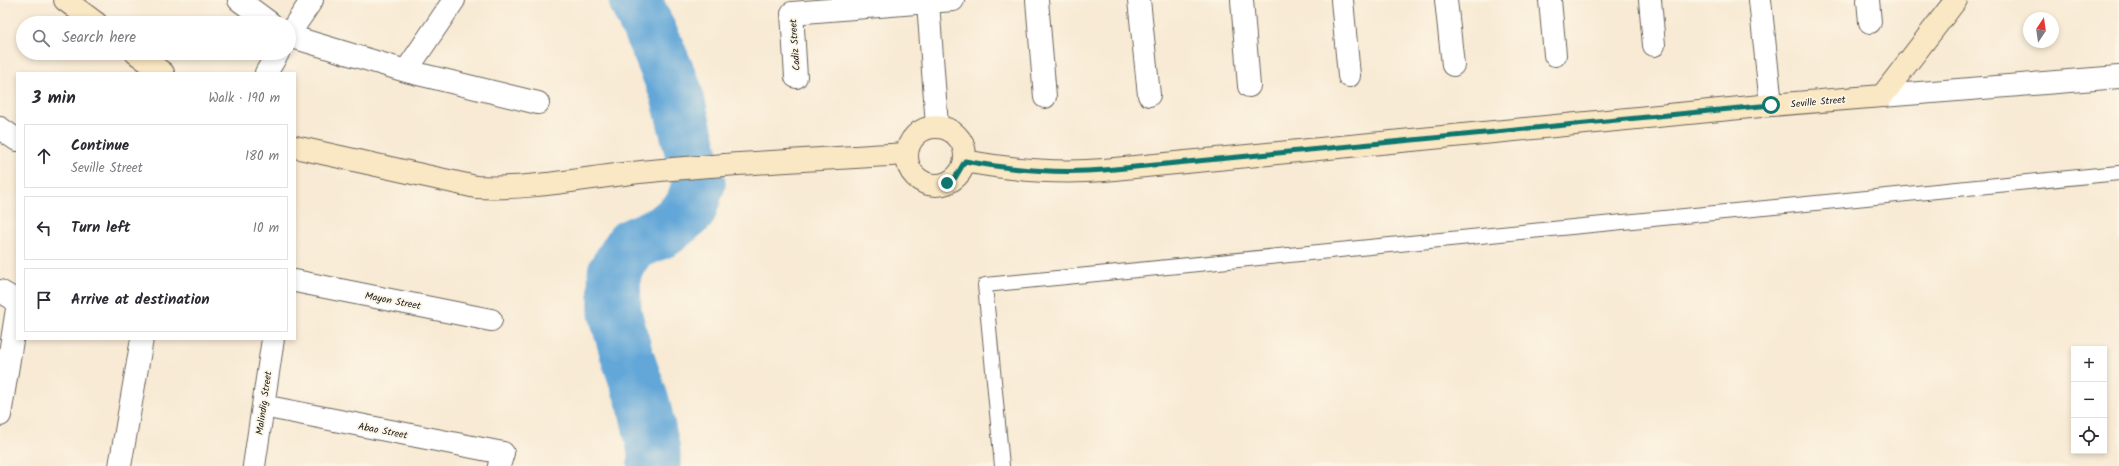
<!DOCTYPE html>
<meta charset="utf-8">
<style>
body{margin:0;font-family:Kalam,sans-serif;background:#f7f7f7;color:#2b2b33}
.controls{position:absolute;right:12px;bottom:12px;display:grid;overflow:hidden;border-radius:0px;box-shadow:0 2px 6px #0003}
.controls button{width:36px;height:36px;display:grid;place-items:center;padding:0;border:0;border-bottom:1px solid #e1e1e2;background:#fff;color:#2b2b33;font:20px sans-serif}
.compass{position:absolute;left:2023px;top:12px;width:36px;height:36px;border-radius:50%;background:#fff;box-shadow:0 2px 6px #0003;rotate:13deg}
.stop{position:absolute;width:12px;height:12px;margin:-9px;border:3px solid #0f766e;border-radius:50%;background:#fff}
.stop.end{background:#0f766e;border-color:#fff;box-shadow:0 1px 4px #0008}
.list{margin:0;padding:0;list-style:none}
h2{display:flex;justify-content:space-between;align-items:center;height:52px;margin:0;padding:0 16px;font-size:17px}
h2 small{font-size:13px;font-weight:400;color:#7c7c81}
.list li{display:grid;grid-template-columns:26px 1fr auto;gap:12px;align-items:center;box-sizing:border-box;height:64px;margin:0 8px 8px;padding:0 8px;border:1px solid #e1e1e2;border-radius:0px}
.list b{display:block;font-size:15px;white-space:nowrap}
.list p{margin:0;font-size:13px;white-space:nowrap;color:#7c7c81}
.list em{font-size:13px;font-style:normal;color:#7c7c81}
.icon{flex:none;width:22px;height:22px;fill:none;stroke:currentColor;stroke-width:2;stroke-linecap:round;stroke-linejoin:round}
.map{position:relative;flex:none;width:2119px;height:466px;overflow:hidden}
.search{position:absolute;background:#fff;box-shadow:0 2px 6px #0003;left:16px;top:16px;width:280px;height:44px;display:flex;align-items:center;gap:10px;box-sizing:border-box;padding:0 14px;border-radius:22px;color:#7c7c81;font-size:15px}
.panel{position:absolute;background:#fff;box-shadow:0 2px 6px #0003;left:16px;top:72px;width:280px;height:268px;border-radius:0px}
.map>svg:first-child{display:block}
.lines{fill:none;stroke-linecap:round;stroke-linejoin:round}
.river{stroke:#64a7d8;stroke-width:53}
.lane-casing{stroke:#69645c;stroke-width:16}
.street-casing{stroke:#69645c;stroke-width:24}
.secondary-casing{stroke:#69645c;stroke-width:24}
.lane{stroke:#fff;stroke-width:14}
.street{stroke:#fff;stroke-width:22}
.secondary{stroke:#fae7c3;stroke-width:22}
.route{stroke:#0f766e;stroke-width:5}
.labels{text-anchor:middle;stroke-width:3.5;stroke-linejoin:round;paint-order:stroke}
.street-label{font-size:10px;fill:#1c1c1c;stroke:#fcf5e5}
</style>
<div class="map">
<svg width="2119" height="466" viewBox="0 0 2119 466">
<rect width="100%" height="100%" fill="#fcf5e5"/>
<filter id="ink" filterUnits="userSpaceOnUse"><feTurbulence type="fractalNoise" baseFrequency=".025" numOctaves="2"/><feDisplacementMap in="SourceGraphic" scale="8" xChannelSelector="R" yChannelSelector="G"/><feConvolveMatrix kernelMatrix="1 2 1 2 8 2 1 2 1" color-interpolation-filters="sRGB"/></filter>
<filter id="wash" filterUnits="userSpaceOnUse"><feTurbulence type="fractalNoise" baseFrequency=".012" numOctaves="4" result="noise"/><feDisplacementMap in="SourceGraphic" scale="16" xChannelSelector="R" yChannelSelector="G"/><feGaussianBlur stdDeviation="0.9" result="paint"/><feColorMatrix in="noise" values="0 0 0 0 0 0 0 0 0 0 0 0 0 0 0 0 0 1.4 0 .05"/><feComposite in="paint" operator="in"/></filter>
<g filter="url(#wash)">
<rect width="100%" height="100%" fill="#f8ead4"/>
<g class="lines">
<path class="river" d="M635,0l23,49 18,43 23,91 -9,27 -26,21 -33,14 -17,27 1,41 12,43 17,49 10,46v15"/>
</g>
</g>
<g filter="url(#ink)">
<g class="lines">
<g class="lane-casing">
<path id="lane" d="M1002,466l-17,-181 1134,-112"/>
</g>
<g class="street-casing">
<path id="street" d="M239,0l31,23
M1037,0l8,97
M1139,0l10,95
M1242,0l7,86
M1342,0l7,76
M1446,0l7,65
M1550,0l5,55
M1650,0l4,45
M1760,0l11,105
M1868,0l2,22
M928,2l9,124
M289,34l23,-34
M289,36l117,35 132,32
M406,71l48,-71
M266,73l12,-20
M796,77l-4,-64 161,-13
M1882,96l237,-19
M0,128l17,12
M295,281l196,39
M0,291l17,10
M263,406l240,47 -4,13
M0,415l17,-106
M120,466l22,-127
M254,466l19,-127"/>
</g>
<g class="secondary-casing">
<path id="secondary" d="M65,0l31,23
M136,53l27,20
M907 156a29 29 0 1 1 58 0a29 29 0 1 1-58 0Z
M295,147l181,40c60,3 116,-11 175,-16 85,-8 170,-12 255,-17
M965,161c47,9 91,13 139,9l667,-65 111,-9 74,-96"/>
</g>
<use href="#lane" class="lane"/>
<use href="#street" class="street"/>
<use href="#secondary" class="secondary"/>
</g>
</g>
<g class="lines" filter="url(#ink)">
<path class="route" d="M947,183l8,-5 10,-17c47,9 91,13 139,9l667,-65"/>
</g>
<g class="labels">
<g class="street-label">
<text transform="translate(794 45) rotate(-94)" y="4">Cadiz Street</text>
<text transform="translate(1818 101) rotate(-5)" y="4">Seville Street</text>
<text transform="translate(393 300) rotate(11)" y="4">Mayon Street</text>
<text transform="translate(263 403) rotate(-82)" y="4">Malindig Street</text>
<text transform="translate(383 430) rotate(11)" y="4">Abao Street</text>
</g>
</g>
</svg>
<div class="controls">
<button>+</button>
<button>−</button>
<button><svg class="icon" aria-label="locate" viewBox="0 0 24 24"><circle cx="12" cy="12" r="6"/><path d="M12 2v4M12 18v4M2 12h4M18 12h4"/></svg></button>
</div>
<svg class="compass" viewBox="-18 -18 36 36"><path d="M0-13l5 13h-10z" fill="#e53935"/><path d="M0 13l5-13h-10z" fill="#7c7c81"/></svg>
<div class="stop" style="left:1771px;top:105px"></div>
<div class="stop end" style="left:947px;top:183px"></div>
<div class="search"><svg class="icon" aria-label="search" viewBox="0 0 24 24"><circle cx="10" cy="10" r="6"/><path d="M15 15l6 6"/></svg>Search here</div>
<section class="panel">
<h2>3 min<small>Walk · 190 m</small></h2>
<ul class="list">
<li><svg class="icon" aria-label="ahead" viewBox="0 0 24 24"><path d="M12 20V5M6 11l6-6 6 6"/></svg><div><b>Continue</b><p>Seville Street</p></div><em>180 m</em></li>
<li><svg class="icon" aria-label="left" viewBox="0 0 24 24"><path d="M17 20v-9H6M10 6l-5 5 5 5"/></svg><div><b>Turn left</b></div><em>10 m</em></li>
<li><svg class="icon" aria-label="arrive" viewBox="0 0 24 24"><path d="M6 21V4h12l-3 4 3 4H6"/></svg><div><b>Arrive at destination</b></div></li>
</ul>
</section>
</div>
